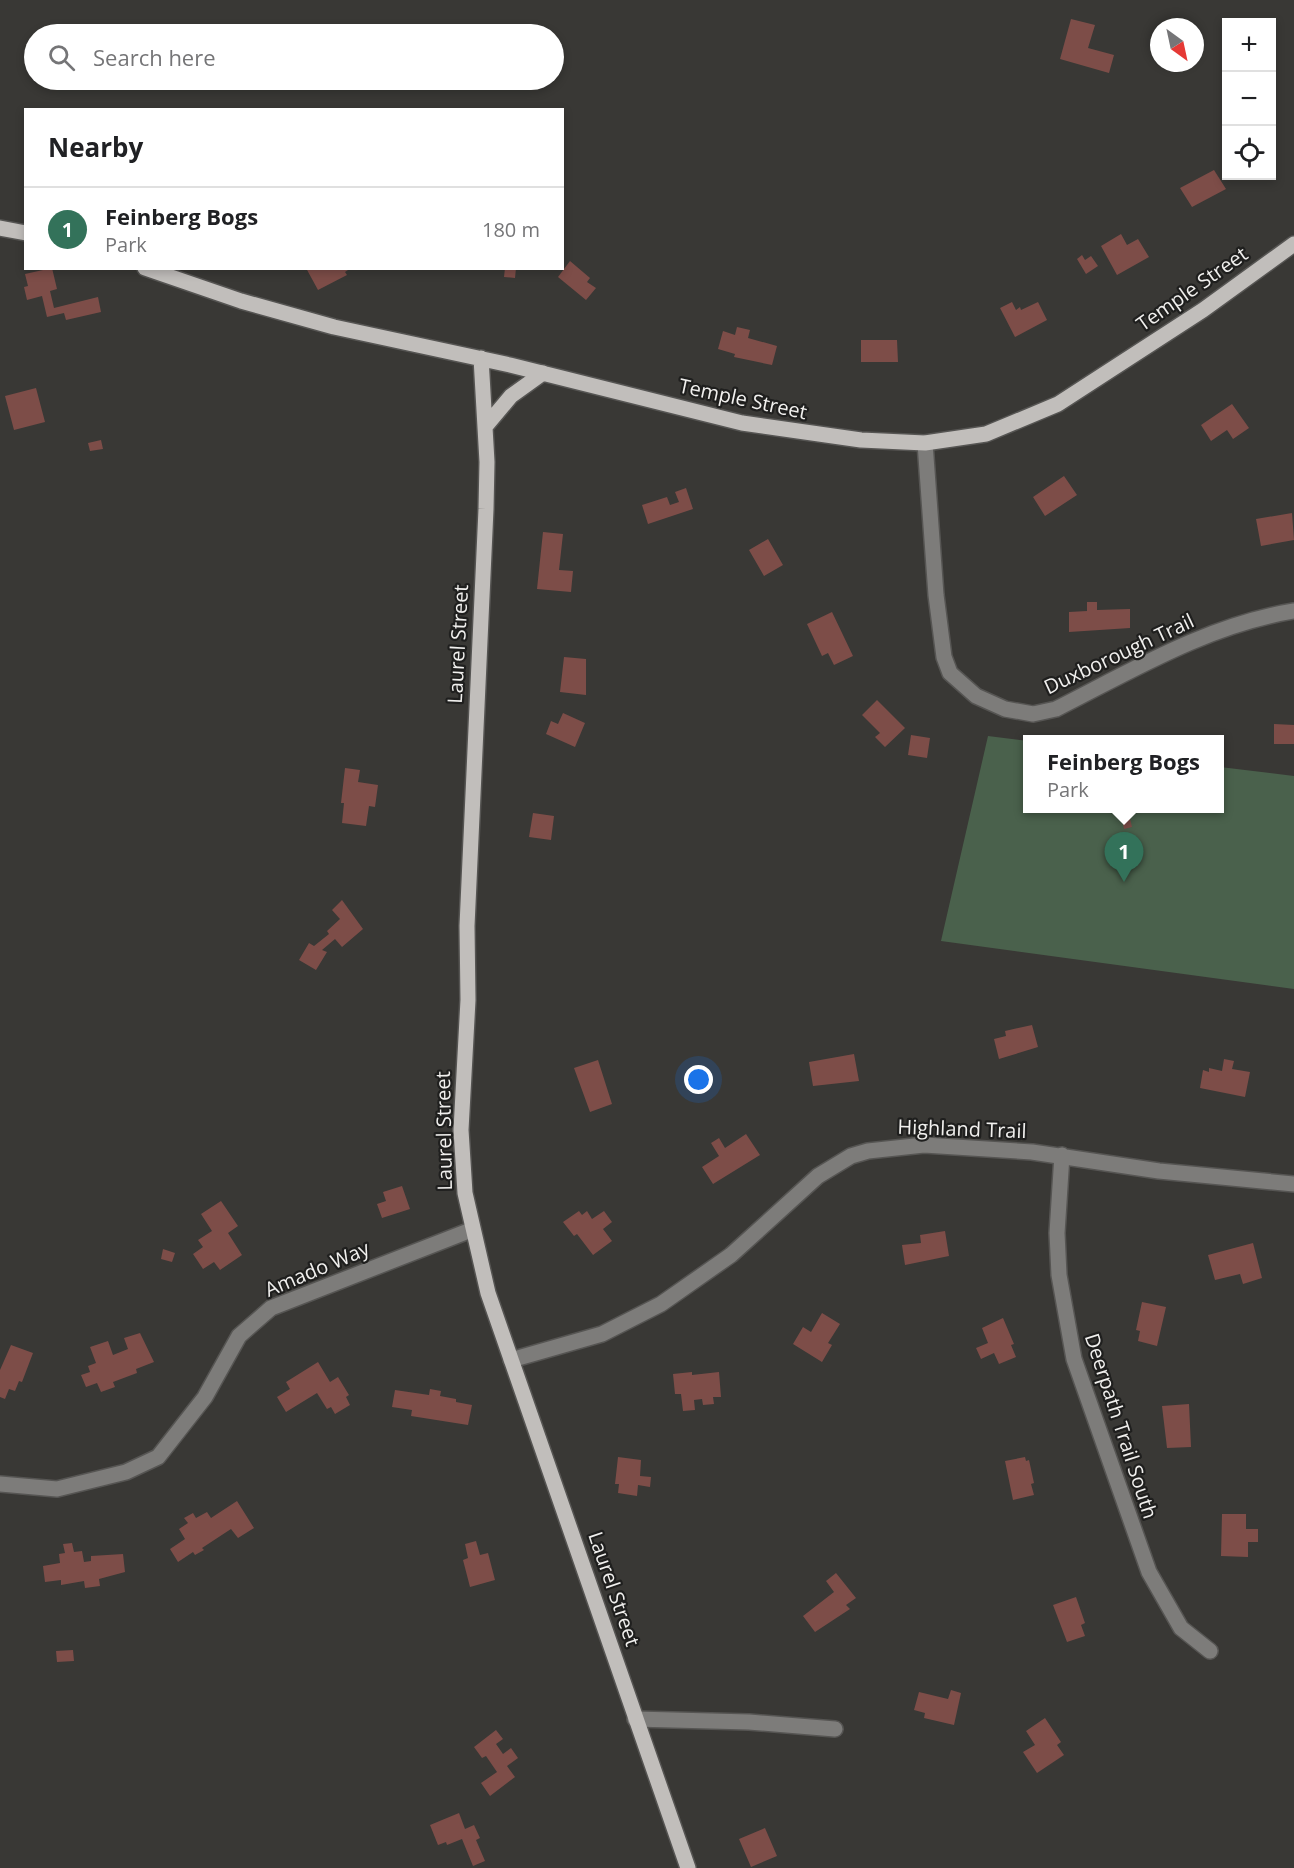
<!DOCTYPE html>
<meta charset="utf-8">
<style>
body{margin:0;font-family:"Open Sans",sans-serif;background:#f6f6f6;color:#202124}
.controls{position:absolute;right:18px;top:18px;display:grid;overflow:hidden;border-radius:0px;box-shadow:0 3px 9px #0003}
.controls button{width:54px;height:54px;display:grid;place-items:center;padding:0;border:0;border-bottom:2px solid #e0e0e0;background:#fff;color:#202124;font:30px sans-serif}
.compass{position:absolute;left:1150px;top:18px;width:54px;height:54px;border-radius:50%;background:#fff;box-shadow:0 3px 9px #0003;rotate:147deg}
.you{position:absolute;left:699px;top:1080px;width:21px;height:21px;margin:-15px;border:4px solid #fff;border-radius:50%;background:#1a73e8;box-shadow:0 0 0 9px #1a73e833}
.badge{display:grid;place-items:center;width:39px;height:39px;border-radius:50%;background:#33725a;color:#fff;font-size:20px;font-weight:700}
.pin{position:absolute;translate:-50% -50px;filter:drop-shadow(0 2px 3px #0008)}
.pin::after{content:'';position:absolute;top:32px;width:21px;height:18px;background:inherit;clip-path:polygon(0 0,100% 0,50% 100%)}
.popup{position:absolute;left:1023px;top:735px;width:201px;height:78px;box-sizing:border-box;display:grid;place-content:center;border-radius:0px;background:#fff;filter:drop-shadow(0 2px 4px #0005);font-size:20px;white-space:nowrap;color:#757577}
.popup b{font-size:22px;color:#202124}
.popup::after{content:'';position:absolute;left:50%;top:100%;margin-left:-12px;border:12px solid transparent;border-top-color:#fff}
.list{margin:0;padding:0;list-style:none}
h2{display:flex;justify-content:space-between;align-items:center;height:78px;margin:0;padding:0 24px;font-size:26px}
h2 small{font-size:20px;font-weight:400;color:#757577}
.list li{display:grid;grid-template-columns:39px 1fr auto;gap:18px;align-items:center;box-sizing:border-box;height:84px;padding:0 24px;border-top:2px solid #e0e0e0}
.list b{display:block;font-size:22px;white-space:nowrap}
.list p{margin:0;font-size:20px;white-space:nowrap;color:#757577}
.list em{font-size:20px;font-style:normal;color:#757577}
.icon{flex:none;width:33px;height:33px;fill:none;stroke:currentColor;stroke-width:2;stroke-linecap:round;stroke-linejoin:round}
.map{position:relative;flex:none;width:1294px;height:1868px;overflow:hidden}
.search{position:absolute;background:#fff;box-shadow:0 3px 9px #0003;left:24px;top:24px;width:540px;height:66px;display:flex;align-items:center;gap:15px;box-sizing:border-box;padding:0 21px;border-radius:33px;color:#757577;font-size:22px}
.panel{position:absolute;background:#fff;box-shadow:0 3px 9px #0003;left:24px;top:108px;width:540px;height:162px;border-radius:0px}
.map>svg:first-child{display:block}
.green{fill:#4a614c}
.building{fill:#7d4d48}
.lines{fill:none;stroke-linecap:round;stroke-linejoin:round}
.minor-casing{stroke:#565553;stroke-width:18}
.major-casing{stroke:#565553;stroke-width:18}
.minor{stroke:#7d7c7a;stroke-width:15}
.major{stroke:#c1bebb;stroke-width:15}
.labels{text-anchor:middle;stroke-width:4.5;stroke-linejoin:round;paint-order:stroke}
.street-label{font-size:20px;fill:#f1f0ee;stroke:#1f1f1e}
</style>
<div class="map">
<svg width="1294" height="1868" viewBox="0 0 1294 1868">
<rect width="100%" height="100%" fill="#393835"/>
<path class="green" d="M988,736l40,5v67h192v-41l74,9v213l-353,-48z"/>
<path class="building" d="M1071,19l24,6 -7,23 26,7 -5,18 -49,-14z
M1214,170l12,19 -34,18 -12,-19z
M1121,234l6,11 11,-6 11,18 -32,18 -16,-29z
M1082,255l3,5 6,-4 7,10 -12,8 -9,-15z
M570,261l20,17 -3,4 9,6 -10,12 -28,-23z
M52,268l5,21 -7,2 4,17 44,-11 3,15 -35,8 -2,-7 -17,4 -5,-21 -15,4 -3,-13 4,-1 -3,-12z
M306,268h45l-6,4 2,3 -29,15z
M505,268h11l-1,10 -11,-1z
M1012,302l4,8 4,-3 1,3 17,-8 9,18 -32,17 -15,-29z
M737,327l13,3 -2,8 29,8 -5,19 -38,-8 1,-3 -17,-5 5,-18 12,4z
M861,340h36l1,22h-37z
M36,388l9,34 -31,8 -9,-34z
M1232,404l17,24 -16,11 -6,-9 -16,11 -10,-16z
M101,440l2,9 -13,2 -2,-8z
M1064,476l13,19 -32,21 -12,-19z
M686,488l7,21 -45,15 -6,-19 25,-8 3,8 9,-3 -4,-10z
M1292,513l2,27 -33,6 -5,-27z
M543,532l20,2 -4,36 14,1 -2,21 -34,-3z
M768,539l15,26 -19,11 -15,-26z
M1087,602h10v8l33,-1v19l-61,4v-20l18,-1z
M832,612l21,44 -19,9 -6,-12 -6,3 -15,-32z
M564,657l22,2v36l-26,-3z
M877,700l28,28 -20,19 -10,-10 5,-4 -18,-18z
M563,713l22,10 -10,24 -29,-13 5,-13 7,3z
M1274,724l20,1v19h-20z
M911,735l19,3 -3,20 -19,-3z
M345,768l15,2 -2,12 20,3 -3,22 -6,-1 -3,20 -24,-3 2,-20h-3z
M533,813l21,3 -3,24 -22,-3z
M1129,814l3,13 -8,2 -3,-14z
M342,900l21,29 -21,18 -7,-8 -13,11 5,2 -11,18 -17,-10 10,-17 5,3 15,-12 -2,-3 13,-12 -8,-9z
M1032,1025l6,22 -39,12 -5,-20 12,-3 -1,-5z
M854,1054l5,27 -46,5 -4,-24z
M1224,1059l10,2 -2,8 18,3 -5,25 -45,-9 3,-18 6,2v-4l13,3z
M598,1060l14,44 -22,8 -16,-44z
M746,1134l14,21 -47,29 -11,-17 17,-11 -8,-13 8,-5 6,10z
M402,1186l8,23 -28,9 -5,-14 9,-3 -3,-9z
M221,1201l17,25 -10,7 14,22 -22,15 -6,-8 -11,7 -10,-15 10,-7 -5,-7 14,-9 -11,-17z
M579,1211l3,4 5,-4 5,8 12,-8 8,11 -9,7 9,12 -19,14 -16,-21 -3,2 -11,-14z
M945,1231l4,25 -44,9 -3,-20 19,-2 -1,-8z
M1253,1243l9,35 -19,6 -3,-10 -25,6 -7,-25z
M163,1249l12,4 -3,9 -11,-3z
M1142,1302l24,5 -9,39 -19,-5 2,-10 -4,-1z
M822,1313l18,11 -12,19 4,2 -10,17 -29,-18 10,-17 8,5z
M1003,1318l11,26 -3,1 5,12 -17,7 -5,-11 -13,6 -5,-11 12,-5 -6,-15z
M140,1333l14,29 -18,7 1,4 -24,9 2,5 -14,5 -4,-9 -11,4 -5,-12 9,-3 -2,-6 8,-3 -6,-16 18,-6 5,14 15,-6 -4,-11z
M11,1345l22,8 -11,29 -3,-1 -4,10 -6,-2 -4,10 -5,-2v-27z
M318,1362l12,20 8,-5 11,18 -3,2 4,8 -15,9 -4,-7 -4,2 -10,-16 -31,19 -9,-15 13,-8 -4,-7z
M692,1372v3l27,-3 2,25h-8l1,7 -11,1 -1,-6 -8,1 1,10 -12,1 -2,-17h-6l-2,-20z
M430,1389l11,2 -1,5 16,3v3l16,3 -4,20 -57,-9 1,-6 -20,-3 3,-17 34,5z
M1189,1404l2,43 -24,1 -5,-42z
M618,1457l23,3 -1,16 11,1 -1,10 -12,-2 -1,11 -19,-3 1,-9h-4z
M1025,1457l1,4 3,-1 5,23 -3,1 3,11 -21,5 -8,-39z
M237,1501l17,27 -16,10 -7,-9 -29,19 2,2 -9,5 -2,-3 -15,10 -8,-13 15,-10 -6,-10 9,-6 -4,-5 9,-5 3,5 11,-6 4,6z
M1222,1514h24v15h12v13h-10v15l-27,-1z
M476,1541l4,14 8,-2 7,27 -25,7 -7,-27 5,-2 -3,-14z
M72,1543l2,9 8,-1 2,11 7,-1v-5l32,-2 2,18 -26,7 1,7 -15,2 -1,-7 -23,4v-5l-16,2 -2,-16 17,-3 -1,-9 6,-1 -2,-9z
M836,1573l20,25 -10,7 4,4 -35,23 -12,-16 31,-24 -8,-11z
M1076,1597l9,26 -4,2 4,11 -18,6 -14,-37z
M73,1650l1,11 -17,1 -1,-11z
M951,1690l10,3 -7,32 -30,-7 1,-5 -11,-3 5,-18 29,7z
M1045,1718l16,24 -4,3 7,10 -27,18 -14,-21 12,-7 -9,-14z
M496,1730l7,9 -7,5 7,10 8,-6 7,10 -11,8 8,11 -25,19 -9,-13 16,-11 -11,-16 -4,2 -8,-11z
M459,1813l6,16 9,-4 6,13 -4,2 9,21 -12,5 -11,-27 -15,6 -1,-3 -8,3 -8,-20z
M765,1828l12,28 -26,11 -12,-28z"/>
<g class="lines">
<g class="minor-casing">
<path id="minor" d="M925,443l11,152 8,62 6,16 26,23 29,13 28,5 23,-5c77,-39 152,-84 238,-98
M1062,1155l-5,78 2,42 15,84 75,213 32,56 29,23
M511,1360l91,-26 59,-30 70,-49 87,-79 33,-20 17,-5 56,-6 108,7 127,19 135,13
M0,1484l57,5 69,-17 32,-15 47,-60 34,-61 32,-28 200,-78
M635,1719l114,3 86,7"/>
</g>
<g class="major-casing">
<path id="major" d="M0,228l26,5
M145,268l96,33 93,26 176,38 232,58 119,17 64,3 61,-9 72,-30 145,-94 91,-66
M481,358l6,104 -1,47 -19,417 1,74 -7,130 4,63 23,100 200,575
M485,427l26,-31 32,-23"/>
</g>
<use href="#minor" class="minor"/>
<use href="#major" class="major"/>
</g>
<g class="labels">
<g class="street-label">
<text transform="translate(1192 289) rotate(-35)" y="7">Temple Street</text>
<text transform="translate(743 399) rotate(12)" y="7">Temple Street</text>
<text transform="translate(458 644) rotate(-87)" y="7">Laurel Street</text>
<text transform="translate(1119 654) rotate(-25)" y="7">Duxborough Trail</text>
<text transform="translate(962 1129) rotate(2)" y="7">Highland Trail</text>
<text transform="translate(444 1131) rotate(-91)" y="7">Laurel Street</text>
<text transform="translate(317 1269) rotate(-23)" y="7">Amado Way</text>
<text transform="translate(1121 1426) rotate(72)" y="7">Deerpath Trail South</text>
<text transform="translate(614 1589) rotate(71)" y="7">Laurel Street</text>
</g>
</g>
</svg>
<div class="controls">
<button>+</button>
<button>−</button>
<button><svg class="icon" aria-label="locate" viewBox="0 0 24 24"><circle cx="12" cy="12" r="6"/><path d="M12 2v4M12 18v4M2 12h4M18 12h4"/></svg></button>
</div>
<svg class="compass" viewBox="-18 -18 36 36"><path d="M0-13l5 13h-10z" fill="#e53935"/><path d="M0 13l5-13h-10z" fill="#757577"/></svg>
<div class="you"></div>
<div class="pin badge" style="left:1124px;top:882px">1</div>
<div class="popup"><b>Feinberg Bogs</b>Park</div>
<div class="search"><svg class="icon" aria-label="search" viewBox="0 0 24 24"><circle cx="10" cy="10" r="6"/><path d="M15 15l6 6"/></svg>Search here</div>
<section class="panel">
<h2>Nearby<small></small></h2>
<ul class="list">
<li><span class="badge">1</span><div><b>Feinberg Bogs</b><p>Park</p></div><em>180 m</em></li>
</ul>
</section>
</div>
